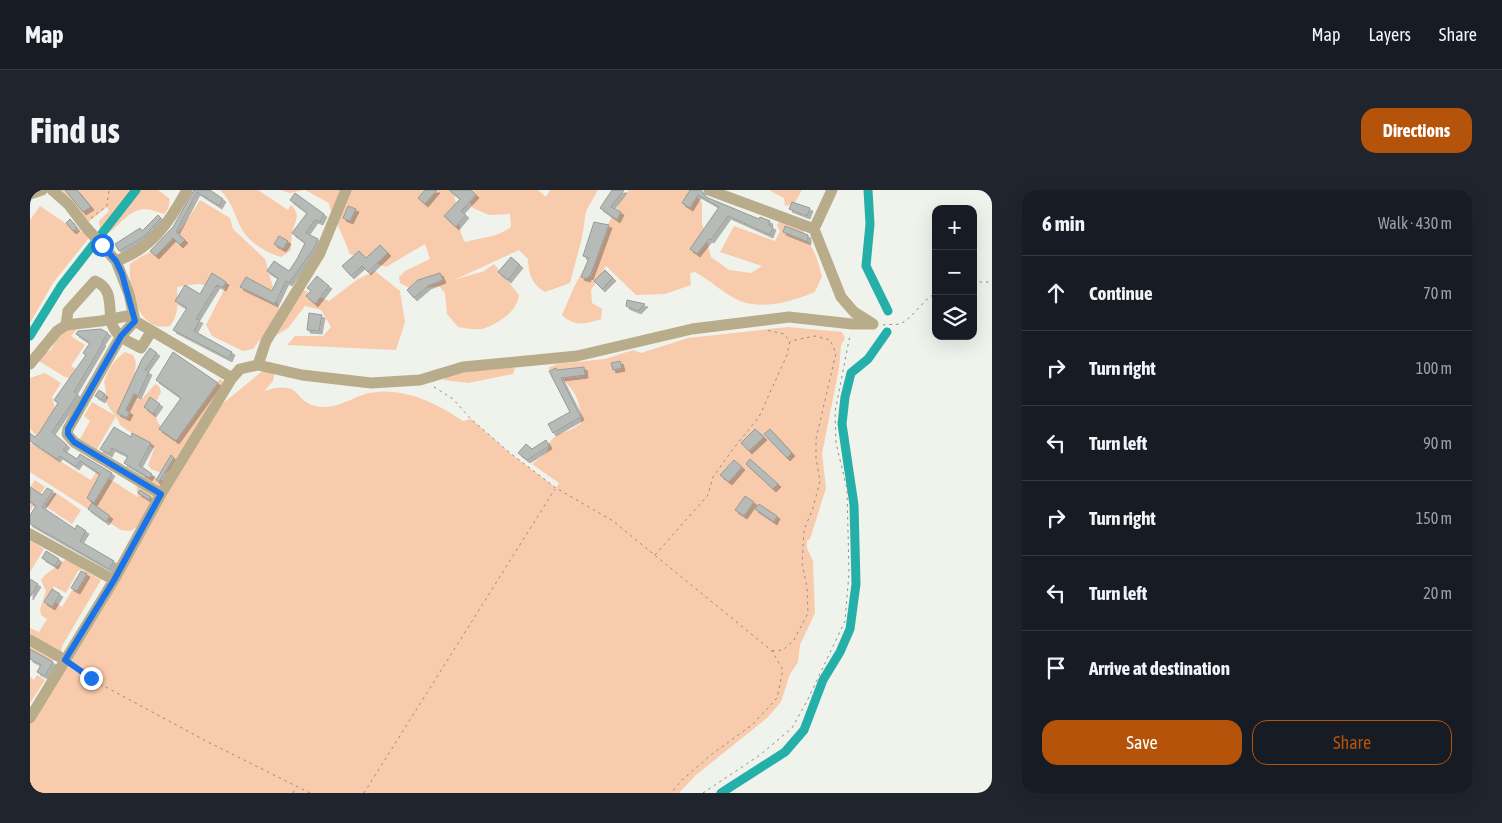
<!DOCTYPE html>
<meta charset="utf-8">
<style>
body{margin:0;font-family:"Asap Condensed",sans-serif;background:#20242c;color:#f1f3f6}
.controls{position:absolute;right:15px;top:15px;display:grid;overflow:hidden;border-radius:10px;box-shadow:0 5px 20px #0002}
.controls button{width:45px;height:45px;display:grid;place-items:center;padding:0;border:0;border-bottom:1px solid #363941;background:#171b24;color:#f1f3f6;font:25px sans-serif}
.stop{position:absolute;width:15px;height:15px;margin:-11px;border:4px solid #1a73e8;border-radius:50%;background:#fff}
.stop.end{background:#1a73e8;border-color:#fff;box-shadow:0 1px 5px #0008}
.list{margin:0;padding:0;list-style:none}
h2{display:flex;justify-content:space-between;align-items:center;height:65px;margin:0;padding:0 20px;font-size:21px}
h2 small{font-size:16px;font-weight:400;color:#9ea1a6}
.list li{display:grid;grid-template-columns:32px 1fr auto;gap:15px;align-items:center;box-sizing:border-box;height:75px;padding:0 20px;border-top:1px solid #363941}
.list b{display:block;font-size:19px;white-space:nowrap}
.list em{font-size:16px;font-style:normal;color:#9ea1a6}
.actions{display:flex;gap:10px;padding:15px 20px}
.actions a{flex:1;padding:11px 0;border:1px solid #b45309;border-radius:15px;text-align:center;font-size:18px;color:#b45309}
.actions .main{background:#b45309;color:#fff}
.icon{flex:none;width:28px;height:28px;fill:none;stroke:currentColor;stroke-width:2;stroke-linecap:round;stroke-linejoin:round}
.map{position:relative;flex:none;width:962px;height:603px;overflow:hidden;border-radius:15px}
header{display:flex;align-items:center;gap:30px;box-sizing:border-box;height:70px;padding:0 25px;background:#171b24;border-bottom:1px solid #363941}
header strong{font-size:24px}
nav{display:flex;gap:28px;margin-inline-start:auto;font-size:18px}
.intro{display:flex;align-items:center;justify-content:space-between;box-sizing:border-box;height:120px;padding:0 30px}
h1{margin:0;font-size:35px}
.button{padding:12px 22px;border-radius:15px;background:#b45309;color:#fff;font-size:18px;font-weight:700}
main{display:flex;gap:30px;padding:0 30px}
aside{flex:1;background:#171b24;border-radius:15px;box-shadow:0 5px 20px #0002}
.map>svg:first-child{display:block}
.green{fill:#f8cbac}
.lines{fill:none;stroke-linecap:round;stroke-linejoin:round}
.canal{stroke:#24afa8;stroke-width:9}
.building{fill:#b6bbb7;stroke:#969b98;filter:url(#shadow)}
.path{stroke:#8c8e8a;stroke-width:1;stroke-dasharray:2.5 4;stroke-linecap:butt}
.minor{stroke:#b9ac8a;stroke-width:11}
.route{stroke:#1a73e8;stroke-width:6}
</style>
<header>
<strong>Map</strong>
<nav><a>Map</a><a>Layers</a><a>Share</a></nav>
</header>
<div class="intro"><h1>Find us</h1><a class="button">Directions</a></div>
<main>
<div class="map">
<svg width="962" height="603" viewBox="0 0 962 603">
<defs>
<filter id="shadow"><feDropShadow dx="3" dy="3" stdDeviation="0" flood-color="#0004"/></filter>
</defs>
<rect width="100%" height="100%" fill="#f0f2ec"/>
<path class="green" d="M16,0h112l12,9 -2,10 -4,5c-29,-12 -33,0 -54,18l-10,-3 -1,-8 10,-10 -2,-4 -21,17z
M190,0h38l30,20 3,-5c11,11 3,16 1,29 -1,5 -1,11 -1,16l-10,7c-14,-4 -33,-15 -40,-29 -6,-13 -10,-28 -21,-38z
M250,0h63l-11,26 -3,-13 -24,-13 -15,3z
M318,0h103c10,17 4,34 14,52 17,-5 32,-4 46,-15l-1,-13 -21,1 -16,-7 -5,-10 2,-8h68l8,7 4,-7h48l-12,21 -4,27 -12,45 -25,9c-14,-9 -16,-17 -17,-33l-9,-9 -65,30 30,-9 10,-7 25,31c-2,17 -21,29 -37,34 -7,1 -17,-1 -24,-2l-11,-13 -2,-21 -6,-7 -26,4 -13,-7 -1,-6 6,-6 25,-12 -5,-15 -39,23 -36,-13 -15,-36z
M599,0h63l10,13v20l9,34 18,13 22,3 11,-7 -42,-14 14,-26 41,15 5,-10 -3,-6 3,-5 21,7 15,29 6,20 -7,16c-22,9 -51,18 -75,9 -16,-7 -30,-21 -45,-29l-5,1 1,12 -26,9 -29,1 -30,-29 -15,24 1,13 10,6 -1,10c-14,5 -27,8 -39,-4l12,-28 46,-85z
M739,0h33l-8,14 -9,2 -1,-8z
M170,10l30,18 3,11 32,30 15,53 -27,37 -10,2 -31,-15 -6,-11 19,-37 -27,-4 -21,3c1,15 2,27 -7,39 -31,7 -43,-37 -40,-62 9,-7 17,-10 27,-15 21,-11 31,-30 43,-49z
M10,16l37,25 9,1 2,7 -35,44 -23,40v-103z
M345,81l25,20 5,31 -9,28 -109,-5 8,-9h28l8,-9 -10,-17 -16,-4 -17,22 -13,8 26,-47 28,12 29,-22z
M758,137l54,5 3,6 -4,7 -2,23 -17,86 4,34 -16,51 -3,2v7l6,13 2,52 -15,32 -2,17 -8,12 -9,28 -14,16 -71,57 -17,18h-649v-84l185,-299 51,-42 9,4 -2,9 -9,10c42,-13 26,13 58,16 18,1 30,-10 47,-14 33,-7 68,10 94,28l8,-2 40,35 45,34 3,-5 -27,-19 15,-12c4,-23 18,-15 34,-29 0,-29 -11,-39 -33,-55l9,-4 48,-5 28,-9 8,3 47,-15z
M38,138l9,1 -6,7 14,9 -14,21 8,5 -6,8 -8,-2 -28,-17 5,-7 9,-3 8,-16z
M95,162l8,3 3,7 -3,28 6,9 4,-1 12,-14 4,2 2,6 -8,16 5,15 15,16 47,-60 4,3 -50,86 -10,6 -13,-5 -3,-4 6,-16 -34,-24c-3,-11 -10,-13 -13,-22 -2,-8 0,-13 -3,-21 5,-14 10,-22 21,-30z
M478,178h7l-2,6 -45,9 -24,-3 1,-3 7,-5z
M15,183l16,10 -9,14 4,15 -16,27 -10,-10v-51z
M62,212l24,14 -19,33 -17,-10 10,-18 -6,-5z
M0,253l61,37 6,-9 41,26c-3,-11 -1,-17 10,-22l17,6 -27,45 -7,5 -10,-1 -91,-58z
M5,290l10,7 -15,24v-24z
M25,302l26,18 -9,14 -27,-18z
M0,350l14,9 -14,23z
M36,369l22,9 -10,3 -12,22 -13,-7 3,17 6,4 22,-37 17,10 -39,66c-1,9 -3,13 -12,16l-20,-9v-25l9,4 8,-13 -6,-4 -1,-6 6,-18 -5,-11c6,-9 17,-13 25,-21z
M7,485l8,5 -15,23v-26l4,3z"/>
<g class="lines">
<path class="canal" d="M838,0l2,34 -4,42 22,45
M0,146l31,-50 75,-96
M691,603l64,-41 19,-22 19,-50 17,-28 10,-23 6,-45 -2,-79 -12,-81 3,-27 6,-24 17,-14 19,-27"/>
</g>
<path class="building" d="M35,0h12l14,17 -8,5z
M164,0h16l13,9 -4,7 -22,-14 -21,40 9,8 -5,5 -7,-7 -17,18 -6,-5 23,-24z
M395,0h12l-12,14 -7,-6z
M419,0h22l5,5 -15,16 5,4 -10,12 -12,-11 16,-17z
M582,0h12l-13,17 10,5 -4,8 -17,-12z
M660,0h11l5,7 53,22 1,-2 10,4 -1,4 4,2 -3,8 -42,-19 -17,24 -2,-1 -12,15 -7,-5 29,-42 -21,-12 -8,13 -8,-5z
M265,3l29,21 -4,8 -5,-2 -9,13 12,6 -5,11 -24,33 -3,-2 -11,23 -35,-17 6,-10 26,14 6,-13 -11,-7 7,-10 15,10 8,-12 8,-16 -13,-10 15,-20 -17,-13z
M762,12l18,6 -3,8 -18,-7z
M318,16l8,3 -6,12 -7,-3z
M128,25l3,3 -16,18 -26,15 -4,-7 25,-16 2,3z
M40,29l7,9 -4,3 -7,-8z
M564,32l15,3 -19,52 -1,-1 -2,3 -6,-2 8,-19 -6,-2z
M755,36l23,9v7l-25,-10z
M249,46l9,5 -5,8 -9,-5z
M350,55l8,8 -20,19 -6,-6 -11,10 -9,-10 17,-15 7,7z
M481,67l9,8 -12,15 -10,-8z
M575,80l8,8 -11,11 -8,-8z
M182,83l14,9 -3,6 -6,-3 -21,34 4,1 -6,11 38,21 -3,7 -56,-29 14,-22 -12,-7 10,-16 15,9z
M410,83l3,7 -15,6 -14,12 -7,-8 11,-10z
M287,86l12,10 -14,18 -9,-8 5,-5 -4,-3z
M597,110l18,4 -7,7 -12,-5z
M279,123l13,2 -3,16 -12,-1z
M71,139l7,4 -6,9 1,1 -29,49 4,2 -26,38 15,13 -4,5 14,9 3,-5 32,19 -18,30 -7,-5 13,-24 -20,-13 -4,6 -16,-11 -3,3 -27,-18v-8l5,4 4,-4 19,-30 -4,-3 32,-45 -3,-2 7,-10 -14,-9 2,-3z
M120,158l7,5 -12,17 4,2 -11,24 -4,-2 -8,16 4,2 -3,6 -10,-5 25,-54z
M143,162l45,31 -42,58 -17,-12 22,-31 -25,-18z
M590,171l2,7 -9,2 -2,-7z
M554,177l1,8 -24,3 20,39 -28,16 -5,-9 22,-12 -21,-41 7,-3 1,2z
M69,200l6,4 -3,6 -7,-4z
M120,207l10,7 -7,10 -9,-7z
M84,237l17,10 1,-4 19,10 -12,22 13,9 -3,4 -25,-15 4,-7 -16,-8 -3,6 -9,-5z
M725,239l9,8 -15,14 -8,-8z
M740,239l22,24 -5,5 -23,-24z
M516,250l3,6 -22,14 -9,-7 8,-9 6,5z
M141,265l3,3 -15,24 -3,-2z
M720,269l28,25 -5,5 -27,-25z
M704,270l8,7 -13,15 -9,-7z
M0,297l12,8 5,-7 6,3 -11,16 33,22 2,-4 9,6 -6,10 34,20 -5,8 -79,-45v-9l6,-9 -6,-4z
M110,300l11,7 -2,3 -11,-7z
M715,306l9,6 -10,14 -9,-6z
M62,313l18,13 -4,6 -18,-13z
M729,314l18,12 -3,6 -19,-13z
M16,361l13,8 -4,7 -13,-8z
M51,381l6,3 -10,17 -6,-3z
M0,389l8,5 -8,13z
M22,399l8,5 -8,13 -8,-5z
M0,459l23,13 -8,14 -8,-4 4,-7 -11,-6z"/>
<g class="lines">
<path class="path" d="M61,28l16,-12 2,-16
M943,92h19
M853,135c5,-1 12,0 16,-1 13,-4 23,-24 37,-31
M404,197l19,12 18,20 39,34 46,35 57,33 159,130 11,19 -6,28 -25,27 -40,29 -30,26 -11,13
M625,365l53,-60 5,-18 20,-28 26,-32 28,-62 3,-14 -6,-7 -18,-4
M742,461l11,-1 11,-10 14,-27 -1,-26 -5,-24 2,-33 9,-22 7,-27 -4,-23v-19l20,-86 -6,-13 -15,-4 -25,5
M43,476l18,13 115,62 104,52
M263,603l3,-6
M334,603l191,-304
M673,603l57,-38 32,-27 15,-27 38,-80 4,-48 -2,-84 -11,-46 -1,-31 15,-77"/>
<path class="minor" d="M22,0l17,15 15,20 32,36 13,33 6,27 97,57
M679,0l105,39 18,-39
M0,4l12,-4
M86,71c36,-12 54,-40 71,-71
M105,131l-14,15 -53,93 -1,5 7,8 87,52
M36,135l2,-14 27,-30c24,10 8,36 22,52 6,7 17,11 24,15l10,-16
M0,174l27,-33 9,-6 35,-4 31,-6
M228,175l44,10 69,8 49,-3 43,-13 114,-11 115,-27 97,-12 63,7h21l-19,-12 -13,-15 -27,-68
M0,344l84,46
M0,450l35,20
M0,528l84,-138 47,-86 71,-116 8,-9 18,-4 8,-24 54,-88 26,-63"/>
</g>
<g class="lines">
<path class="route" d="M61,488l-26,-18 49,-80 47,-86 -87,-52 -6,-8v-5l53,-93 14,-15 -13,-47 -6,-13 -14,-16"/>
</g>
</svg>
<div class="controls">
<button>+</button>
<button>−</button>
<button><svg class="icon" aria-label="layers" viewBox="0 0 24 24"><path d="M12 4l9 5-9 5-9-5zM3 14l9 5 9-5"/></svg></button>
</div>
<div class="stop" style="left:72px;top:55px"></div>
<div class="stop end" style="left:61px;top:488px"></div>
</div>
<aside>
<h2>6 min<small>Walk · 430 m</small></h2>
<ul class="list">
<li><svg class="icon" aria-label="ahead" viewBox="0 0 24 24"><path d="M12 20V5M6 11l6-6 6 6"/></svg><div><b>Continue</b></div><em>70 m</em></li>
<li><svg class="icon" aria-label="right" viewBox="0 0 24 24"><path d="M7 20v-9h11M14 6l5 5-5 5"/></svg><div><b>Turn right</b></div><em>100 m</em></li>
<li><svg class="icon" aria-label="left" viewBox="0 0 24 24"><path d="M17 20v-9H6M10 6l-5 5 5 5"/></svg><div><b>Turn left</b></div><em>90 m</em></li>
<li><svg class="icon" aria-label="right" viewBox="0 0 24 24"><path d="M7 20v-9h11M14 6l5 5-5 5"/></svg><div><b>Turn right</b></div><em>150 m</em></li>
<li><svg class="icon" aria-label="left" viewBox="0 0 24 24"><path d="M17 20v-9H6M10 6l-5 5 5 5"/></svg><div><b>Turn left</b></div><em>20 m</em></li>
<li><svg class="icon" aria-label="arrive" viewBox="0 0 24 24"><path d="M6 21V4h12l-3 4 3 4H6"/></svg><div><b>Arrive at destination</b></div></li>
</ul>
<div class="actions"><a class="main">Save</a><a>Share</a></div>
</aside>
</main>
